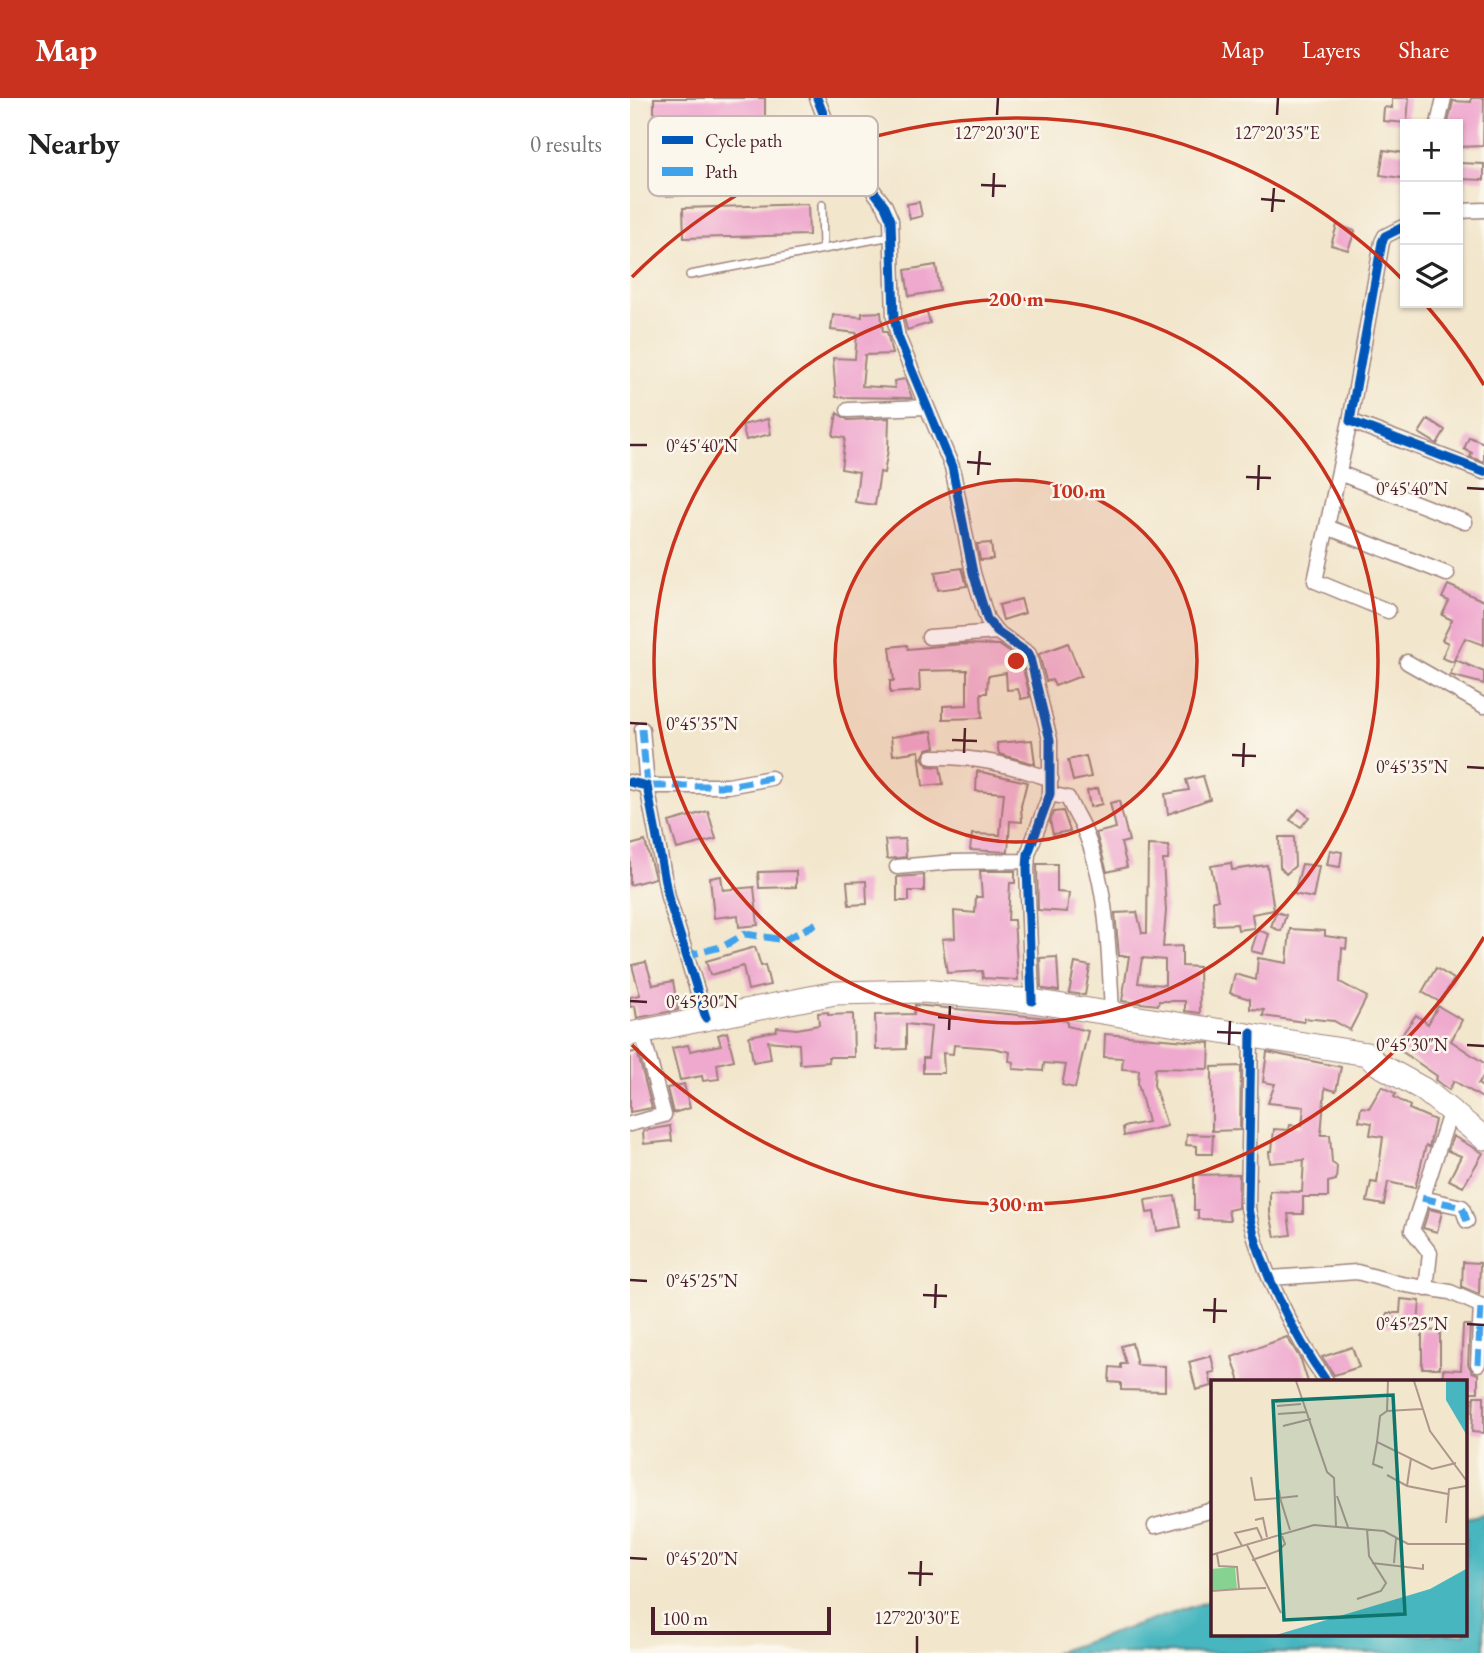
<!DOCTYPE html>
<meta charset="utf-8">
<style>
body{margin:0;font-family:"EB Garamond",serif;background:#f6f6f6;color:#222}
.controls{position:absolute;right:21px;top:21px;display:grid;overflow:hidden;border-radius:0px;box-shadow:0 2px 5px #0004}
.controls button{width:63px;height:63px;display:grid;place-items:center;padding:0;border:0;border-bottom:2px solid #e0e0e0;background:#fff;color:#222;font:35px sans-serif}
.scale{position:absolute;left:21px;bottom:18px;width:180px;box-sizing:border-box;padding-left:7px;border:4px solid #4a1f2b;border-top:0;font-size:19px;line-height:24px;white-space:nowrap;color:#4a1f2b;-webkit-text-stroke:5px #fbf7ec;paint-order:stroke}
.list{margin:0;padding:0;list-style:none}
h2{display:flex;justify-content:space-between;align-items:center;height:91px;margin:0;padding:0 28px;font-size:30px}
h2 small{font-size:23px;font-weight:400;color:#767676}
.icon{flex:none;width:38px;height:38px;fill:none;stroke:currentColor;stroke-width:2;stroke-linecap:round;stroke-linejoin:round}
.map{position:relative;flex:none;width:854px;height:1555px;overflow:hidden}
header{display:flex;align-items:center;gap:42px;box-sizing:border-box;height:98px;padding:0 35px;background:#c8321e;color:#fff}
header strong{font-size:33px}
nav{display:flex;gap:38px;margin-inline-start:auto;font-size:24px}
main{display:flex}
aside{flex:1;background:#fff}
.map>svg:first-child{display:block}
.water{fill:#47b6bf;stroke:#486a75;stroke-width:2}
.building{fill:#efa8ce;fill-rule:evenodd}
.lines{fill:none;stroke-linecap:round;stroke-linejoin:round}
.service-casing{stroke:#9e827c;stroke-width:10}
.minor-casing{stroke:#9e827c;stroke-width:17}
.trunk-casing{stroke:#9e827c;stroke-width:25}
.service{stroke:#fff;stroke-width:7}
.minor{stroke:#fff;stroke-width:14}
.trunk{stroke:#fff;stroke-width:23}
.quiet{stroke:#40a2eb;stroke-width:7;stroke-dasharray:14 7;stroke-linecap:butt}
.cycleway-casing{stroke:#fbf7ec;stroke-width:13}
.cycleway{stroke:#0057b8;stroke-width:9}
.ticks{fill:none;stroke:#4a1f2b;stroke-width:2.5}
.ring{fill:none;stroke:#c8321e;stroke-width:3.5}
.inset-road{fill:none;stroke:#af968c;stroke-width:2}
.view{fill:#0f766e;fill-opacity:0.15;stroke:#0f766e;stroke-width:3.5}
.inset-edge{fill:none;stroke:#4a1f2b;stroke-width:3.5}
.key{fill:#fbf7ec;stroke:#c6b6b2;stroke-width:2}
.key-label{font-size:19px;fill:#4a1f2b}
.ticks-label{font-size:18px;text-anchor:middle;fill:#4a1f2b;stroke:#fbf7ec;stroke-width:5;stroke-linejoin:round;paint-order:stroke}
.centre{fill:#c8321e;stroke:#fbf7ec;stroke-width:3.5}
.ring-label{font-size:21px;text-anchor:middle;font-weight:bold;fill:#c8321e;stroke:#fbf7ec;stroke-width:5;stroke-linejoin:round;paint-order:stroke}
</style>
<header>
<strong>Map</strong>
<nav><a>Map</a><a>Layers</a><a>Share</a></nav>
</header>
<main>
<aside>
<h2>Nearby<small>0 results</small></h2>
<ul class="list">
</ul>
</aside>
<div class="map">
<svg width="854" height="1555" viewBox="0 0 854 1555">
<rect width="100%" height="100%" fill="#fbf7ec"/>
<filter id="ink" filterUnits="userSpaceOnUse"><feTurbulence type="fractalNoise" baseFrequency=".0143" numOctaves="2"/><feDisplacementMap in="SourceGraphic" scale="14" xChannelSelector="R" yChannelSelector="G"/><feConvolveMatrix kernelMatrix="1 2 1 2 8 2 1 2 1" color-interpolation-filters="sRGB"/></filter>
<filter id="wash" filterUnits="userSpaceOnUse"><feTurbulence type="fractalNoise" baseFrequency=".00686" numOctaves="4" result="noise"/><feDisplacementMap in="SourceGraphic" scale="28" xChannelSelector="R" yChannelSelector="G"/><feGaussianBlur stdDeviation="1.57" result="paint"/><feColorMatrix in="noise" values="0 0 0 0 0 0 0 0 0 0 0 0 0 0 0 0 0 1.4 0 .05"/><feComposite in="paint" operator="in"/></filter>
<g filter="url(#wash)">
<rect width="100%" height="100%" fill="#f2e6cc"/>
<path class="water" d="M854,1416v139h-431l160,-53v34h252v-116z"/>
<g id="blocks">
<path class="building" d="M24,0h111v21l-111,1z
M762,0h17l-2,25 -24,-2 1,-14 8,1z
M841,0h13l-1,48 -25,1v-24h-10l5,-22 18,1z
M754,52l21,3 -3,25 -22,-3z
M828,65l26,1v16l-26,-1z
M289,104l3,14 -12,3 -3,-15z
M178,106l1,31 -125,3 -1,-30z
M707,127l18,6 -7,19 -17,-5z
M306,167l4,26 -31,5 -4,-26z
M251,214l2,20h4l5,22 -27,1 -3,31 33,2 -1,-7 11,-2 7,19 -76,-1 -3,-39 22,1 2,-26 -26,-3 2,-15 29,2v-4z
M297,214l3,11 -23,7 -3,-12z
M207,315l11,7 41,-2 -1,32 -4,23 -4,-1 -5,33 -20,-3 4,-30 -18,-3 4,-31 -12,-2z
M138,321l3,15 -25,6 -4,-15z
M798,321l17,11 -8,14 -18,-11z
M839,339l15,6v19l-14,-5 2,-4 -8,-4z
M361,445l2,16 -13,1 -3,-16z
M332,470l5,18 -29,4 -3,-18z
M818,487l36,16v44l-19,-7 -12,24 -11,-4 6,-15 -6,-3 10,-20 -10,-5 7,-14 -7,-3z
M391,501l4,14 -22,7 -4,-15z
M438,545l13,33 -26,10 -3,-6 -6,1 -7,-27z
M332,546l37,1 22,15 9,37 -9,2 -3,-10 -11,1 -1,-17 -18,3 -1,17h-6l1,25 -39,1v-13l24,-1v-35l-48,1 1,20 -30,2v-12h4l-4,-34 17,-2 1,4z
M826,562l28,12v12l-34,-9z
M302,633l3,16 -8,2 -5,9 6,8 12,1 3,17 -20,2 -4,-35 -26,4 -2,-18z
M402,642l3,24 -36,-10 -2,-11z
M456,658l5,21 -18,4 -5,-21z
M347,673l50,11 -6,24 1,16 -12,-1 -2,31 -38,-2 2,-16 28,1 4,-42 -28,-2z
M573,678l7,23 -42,15 -3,-20 24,-4 -3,-10z
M468,690l4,16 -12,3 -3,-16z
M489,703l10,40 -8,2 6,24 -20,5 -11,-39 20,-5 -6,-25z
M669,711l10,8 -8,10 -11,-7z
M78,713l8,28 -39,10 -8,-27z
M433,713l7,20 -17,3 -3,-13 4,-9z
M649,739h15l1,29 -9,8 -6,-7z
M275,741l1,18 -19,2 -2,-19z
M15,743l10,37 -25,7v-40z
M518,747l21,1 -1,14h-5l3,51 -3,36 19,-1v20l17,1 1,46 -15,-2v-10h-26l-1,4 -36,-4 7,-45h-10l-4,-43 22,-1 5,21h5zM512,860l23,2v25l-27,-2z
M700,752l12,2 -2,15 -13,-2z
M601,765l1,7 35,-5 7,45 -22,4 2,14 -16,2 -1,-6 -23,1 -1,-25h5l-7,-34z
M407,766h20v28l12,1 -2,19 -29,-2z
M672,766l17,2 -6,32 -19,-4z
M166,773v16l-37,1 -1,-16z
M350,773h35v12h-5l-2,37h6l4,60 -35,-2 -1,-7 -35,2 -5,-34 13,-1 -1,-27 21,2 1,-16h6z
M294,777v16h-15v10h-12v-24z
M91,778l2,14 31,-3 4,38 -19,2 -1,-12 -24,3 -4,-40z
M236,783l1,23 -18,1 -2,-23z
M646,814l10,3 -5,16 -10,-4z
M660,831l35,2v5l22,3 -1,10 -4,-1 -2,34 27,15 -17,33 -16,-9 -30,-3v4l-41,-6 1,-6 -14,-1v-10l-20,-6 5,-19 21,6 2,-22 29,5z
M628,832l11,4 -6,20 -12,-3z
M125,849l6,19 4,-1 5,20 -22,5 -5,-24 -33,9 -4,-14z
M427,859l2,34 -15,-2 -3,-2 -1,-29z
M16,864l7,23 20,-4 5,29 -41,8 -2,-12 -5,1v-10l10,-2 -8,-30z
M445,865l15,3 -5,29 -16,-2z
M806,870l18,11 -14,23 -18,-10z
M285,907l133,13 19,3v5l21,5 -13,57 -13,-3 4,-20 -22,-2 -1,8 -30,-2 1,-7 -5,-1 1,-9 -17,-4 -39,-3 -1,9 -10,-1 1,20h-21v-15h5l3,-31 -25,-3v25l-30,1 -1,-35 39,-1z
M808,908l24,14 -11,21 33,22v12l-6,9 6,4v11l-30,-18 -5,9 -14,-10 2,-4 -43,-30 22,-31 12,9z
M198,914v3l25,-1 1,43h-26l1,5 -29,2 -1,-20 -31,-3 3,18 -18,3 -4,-26 27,-5 1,-4 20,2 22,-4 -1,-12z
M97,934l7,28 -17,4 2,15 -16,2 -1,-5 -22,4 -8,-32 16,-3 2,6 31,-6 -3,-10z
M475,936l105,9 -1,26 -54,-1 -1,17 13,41 -43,10 -1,-9 25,-5 -10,-38 1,-14 -17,-1 1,-11 -19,-1z
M7,953l15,57 -22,4v-59z
M637,954l74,15 -5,24 -11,-3 -4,47h9l2,28 5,3 -1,14 -8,2v15h-25v17h-15l3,21 -16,2 -5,-24v-22l32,1 2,-32 -34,3 -1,-12h3l2,-22 15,1 1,-5 12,1 2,-19 -36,-4 7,-19 -12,-2z
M611,968l-1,64 -28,1v-64z
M54,986l6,24 -17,5 -6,-25z
M752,988l14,8 -2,3 16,9 -1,3 26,11 -6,27 -3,-2 -11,43 -27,-6 -4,23 -17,-3 4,-20 6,1 6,-46 -13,-2 2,-12 -13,-2 2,-14 8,1z
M40,1028l2,15 -28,3 -1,-13z
M557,1036l26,1 -1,19h-15v-8l-11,-1z
M823,1038l30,17 -20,34 -14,-7 12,-24 -13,-5z
M609,1076l-1,34 -10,2 2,10 -32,-1v-9h-4v-35z
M545,1098l6,31 -24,4 -3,-19 -7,1 -2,-13z
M799,1111l13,3 -5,20 -14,-4z
M833,1164l17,1 -1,31 -17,-7z
M771,1201l19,2 -2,24 -31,1v-13h13z
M833,1227h7l-2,39 4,8 6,2v18h-13v-10h-22v-13l18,1z
M792,1232l18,1v37h-18z
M657,1239l14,23 7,22h-68l-8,-25z
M502,1245l5,22 28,1v25l-44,-1v-7l-12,-1 1,-15 11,1v-4h5l-5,-18z
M722,1249l7,20 -25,8 -12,-18z
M581,1258l4,16 -6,1 3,13 -16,4 -7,-28z
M844,1298h10v37l-12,-1z"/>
</g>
</g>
<g filter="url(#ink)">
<use href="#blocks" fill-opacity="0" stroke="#9e827c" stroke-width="2"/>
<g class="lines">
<g class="service-casing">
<path id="service" d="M31,33l166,-6
M165,46l4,44
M30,94l209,-7
M192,107l1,44
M60,177l201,-39"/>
</g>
<g class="minor-casing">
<path id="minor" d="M187,0l15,38 53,70 6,14 3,97 4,20 54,130 21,106 14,46 10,13 32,22 21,86v54l-22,60 -1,14 5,133
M808,26l6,-26
M828,113l26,-1
M775,128l-20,10 -3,6 -32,179 134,51
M218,312l79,-3
M720,323l-35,160 73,30
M709,375l126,49
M697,429l120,47
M299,539l68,-5
M777,564l77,44
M12,631l5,57h81l43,-8
M302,659c44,-1 78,8 119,22
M0,684l17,4 21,111 38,121
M420,696l18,4c5,13 14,25 19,39 21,54 22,118 25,176
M267,769l56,-5 74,-1
M621,935l-3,175c9,55 46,128 79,174
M0,1026l34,-9 -22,-83
M792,1100l40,9 5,14
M641,1180l86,-6 44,12 49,8 34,15
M796,1191l4,-36 -18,-23 39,-120
M848,1266l3,-58
M525,1428l58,-16"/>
</g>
<g class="trunk-casing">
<path id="trunk" d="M0,936l205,-41 88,-2 109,10 335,53 9,9 47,26 61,49"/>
</g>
<use href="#service" class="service"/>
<use href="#minor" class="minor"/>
<use href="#trunk" class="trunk"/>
<path class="quiet" d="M12,631l5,57h81l43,-8
M55,858l39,-10 21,-12 40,6 36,-19
M792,1100l40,9 5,14
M848,1266l3,-58"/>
<g class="cycleway-casing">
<path id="cycleway" d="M187,0l15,38 53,70 6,14 3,97 4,20 54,130 21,106 14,46 10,13 32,22 21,86v54l-22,60 -1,14 5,133
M775,128l-20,10 -3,6 -32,179 134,51
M0,684l17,4 21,111 38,121
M621,935l-3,175c9,55 46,128 79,174"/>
</g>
<use href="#cycleway" class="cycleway"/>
</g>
</g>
<path class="ticks" d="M367,17l1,-17M647,17l1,-17M351,87l25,1M363,99l1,-24M631,101l24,2M642,114l2,-24M0,347h17M337,364l24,2M348,377l2,-24M616,379l25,1M837,390l17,1M628,392l1,-25M0,625l17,1M322,642l25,1M334,655l1,-25M602,657l24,1M613,669l1,-24M837,669l17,1M0,903l17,1M308,919l24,2M319,932l1,-24M587,934l24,1M599,947l1,-24M837,947l17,1M0,1182l17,1M293,1197l24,1M305,1210l1,-24M573,1212l24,1M584,1225l1,-25M837,1226l17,1M0,1460l17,1M278,1475l25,1M290,1488l1,-25M287,1555v-17"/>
<circle cx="386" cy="563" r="181" fill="#c8321e" fill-opacity=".12"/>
<g class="ring">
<circle cx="386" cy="563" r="181"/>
<circle cx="386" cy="563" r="362"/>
<path d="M854 839A543 543 0 0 1 2 947M2 179A543 543 0 0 1 773 182M796 207A543 543 0 0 1 854 287"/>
</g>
<g transform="translate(581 1282)">
<rect width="256" height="256" fill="#f2e6cc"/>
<path d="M24,187l2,22 -26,1v-21z" fill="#86d391"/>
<path d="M235,1h20v53l-20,-34zM255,189v66h-190l154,-46z" fill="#47b6bf"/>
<path class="inset-road" d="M85,1l31,91 7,6 2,48M177,1l-1,30 35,-2M203,1l16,50 36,49M66,26l24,-2M176,31l-7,5 -3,26 55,27 24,-6M67,34l29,-2M72,46l28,-7M166,62l-4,22 10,4M176,95l20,11 41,8M40,97l4,23 25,-2 10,32M196,106l4,-28M68,110l1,8 18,-2M126,116l11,31M44,140l8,-2 4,19M235,143l3,-34 17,-3M36,165l34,68M31,166l-7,-13 22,-5 5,11M0,175l103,-30 70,6 24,13h58M41,180l26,-9 7,-7 -4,-11M161,183l51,6v-5M183,183l2,-25M27,209l28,-1M0,211l28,-2 -2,-22 -18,-1 -2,-12M146,219l24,-8 5,-8 -17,-27 -2,-27"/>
<path class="view" d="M182,15l12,219 -121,6 -11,-219z"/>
<rect width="256" height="256" class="inset-edge"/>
</g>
<rect x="18" y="18" width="230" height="80" rx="10" class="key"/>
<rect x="32" y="38" width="31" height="8" fill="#0057b8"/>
<rect x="32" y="69" width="31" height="9" fill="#40a2eb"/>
<g class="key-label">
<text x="75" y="49">Cycle path</text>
<text x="75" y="80">Path</text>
</g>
<g class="ticks-label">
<text x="367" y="41">127°20'30"E</text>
<text x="647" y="41">127°20'35"E</text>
<text x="72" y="354">0°45'40"N</text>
<text x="782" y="397">0°45'40"N</text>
<text x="72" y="632">0°45'35"N</text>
<text x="782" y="675">0°45'35"N</text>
<text x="72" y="910">0°45'30"N</text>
<text x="782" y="953">0°45'30"N</text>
<text x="72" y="1189">0°45'25"N</text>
<text x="782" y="1232">0°45'25"N</text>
<text x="72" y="1467">0°45'20"N</text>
<text x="287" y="1526">127°20'30"E</text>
</g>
<circle cx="386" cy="563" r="10" class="centre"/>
<g class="ring-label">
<text x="386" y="208">200 m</text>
<text x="448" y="400">100 m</text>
<text x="386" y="1113">300 m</text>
</g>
</svg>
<div class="controls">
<button>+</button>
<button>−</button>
<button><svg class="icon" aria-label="layers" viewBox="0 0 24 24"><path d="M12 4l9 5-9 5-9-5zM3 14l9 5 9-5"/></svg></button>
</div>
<div class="scale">100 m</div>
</div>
</main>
